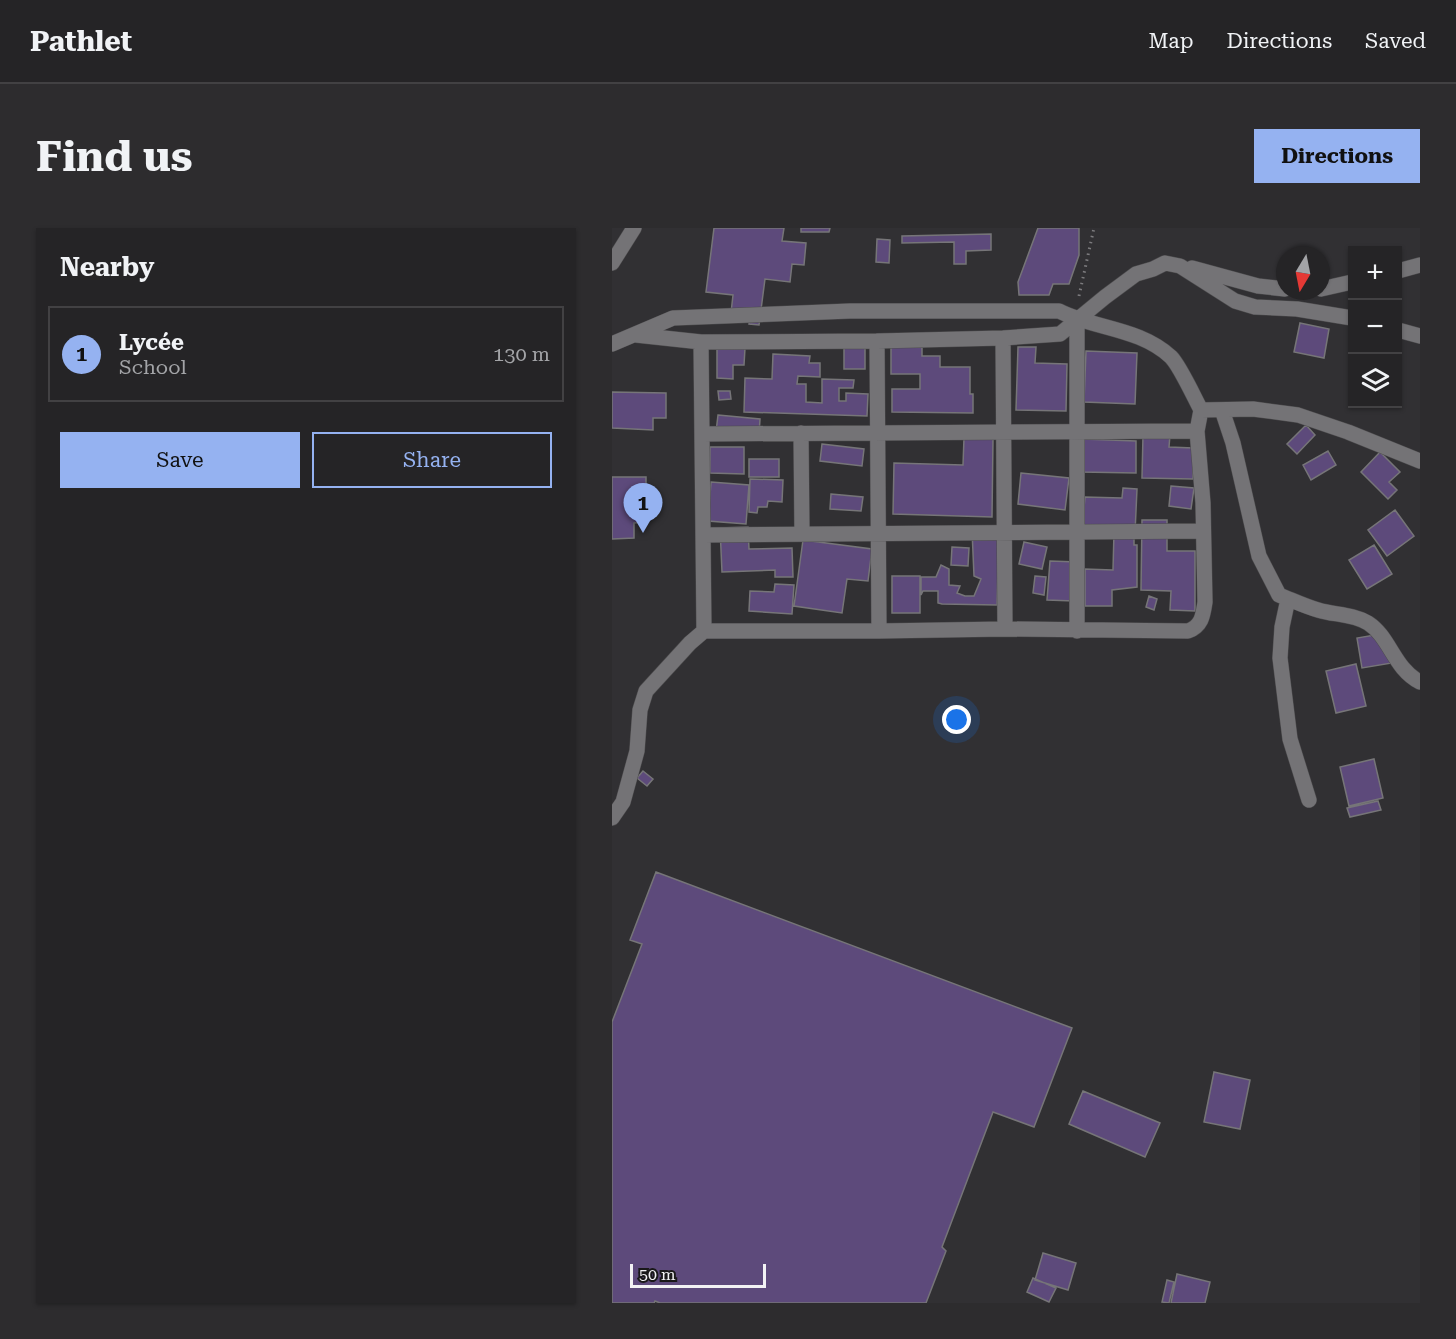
<!DOCTYPE html>
<meta charset="utf-8">
<style>
body{margin:0;font-family:"Roboto Serif",serif;background:#2d2c2e;color:#f1f3f6}
.controls{position:absolute;right:18px;top:18px;display:grid;overflow:hidden;border-radius:0px;box-shadow:0 2px 4px #0004}
.controls button{width:54px;height:54px;display:grid;place-items:center;padding:0;border:0;border-bottom:2px solid #424143;background:#252426;color:#f1f3f6;font:30px sans-serif}
.compass{position:absolute;left:664px;top:18px;width:54px;height:54px;border-radius:50%;background:#252426;box-shadow:0 2px 4px #0004;rotate:190deg}
.scale{position:absolute;left:18px;bottom:15px;width:136px;box-sizing:border-box;padding-left:6px;border:3px solid #f2f2f4;border-top:0;font-size:16px;line-height:21px;white-space:nowrap;color:#f2f2f4;-webkit-text-stroke:4px #191819;paint-order:stroke}
.you{position:absolute;left:345px;top:492px;width:21px;height:21px;margin:-15px;border:4px solid #fff;border-radius:50%;background:#1a73e8;box-shadow:0 0 0 9px #1a73e833}
.badge{display:grid;place-items:center;width:39px;height:39px;border-radius:50%;background:#95b2f1;color:#111;font-size:20px;font-weight:700}
.pin{position:absolute;translate:-50% -50px;filter:drop-shadow(0 2px 3px #0008)}
.pin::after{content:'';position:absolute;top:32px;width:21px;height:18px;background:inherit;clip-path:polygon(0 0,100% 0,50% 100%)}
.list{margin:0;padding:0;list-style:none}
h2{display:flex;justify-content:space-between;align-items:center;height:78px;margin:0;padding:0 24px;font-size:26px}
h2 small{font-size:20px;font-weight:400;color:#a3a4a7}
.list li{display:grid;grid-template-columns:39px 1fr auto;gap:18px;align-items:center;box-sizing:border-box;height:96px;margin:0 12px 12px;padding:0 12px;border:2px solid #424143;border-radius:0px}
.list b{display:block;font-size:22px;white-space:nowrap}
.list p{margin:0;font-size:20px;white-space:nowrap;color:#a3a4a7}
.list em{font-size:20px;font-style:normal;color:#a3a4a7}
.actions{display:flex;gap:12px;padding:18px 24px}
.actions a{flex:1;padding:14px 0;border:2px solid #95b2f1;border-radius:0px;text-align:center;font-size:21px;color:#95b2f1}
.actions .main{background:#95b2f1;color:#111}
.icon{flex:none;width:33px;height:33px;fill:none;stroke:currentColor;stroke-width:2;stroke-linecap:round;stroke-linejoin:round}
.map{position:relative;flex:none;width:808px;height:1075px;overflow:hidden;border-radius:0px}
header{display:flex;align-items:center;gap:36px;box-sizing:border-box;height:84px;padding:0 30px;background:#252426;border-bottom:2px solid #424143}
header strong{font-size:28px}
nav{display:flex;gap:33px;margin-inline-start:auto;font-size:21px}
.intro{display:flex;align-items:center;justify-content:space-between;box-sizing:border-box;height:144px;padding:0 36px}
h1{margin:0;font-size:42px}
.button{padding:15px 27px;border-radius:0px;background:#95b2f1;color:#111;font-size:21px;font-weight:700}
main{display:flex;gap:36px;padding:0 36px}
aside{flex:1;background:#252426;border-radius:0px;box-shadow:0 2px 4px #0004}
.map>svg:first-child{display:block}
.building{fill:#5d4a7b;stroke:#767578;stroke-width:1.5}
.lines{fill:none;stroke-linecap:round;stroke-linejoin:round}
.minor-casing{stroke:#4d4c4e;stroke-width:16}
.path{stroke:#7d7c7f;stroke-width:3;stroke-dasharray:1.5 4.5;stroke-linecap:butt}
.minor{stroke:#747376;stroke-width:15}
</style>
<header>
<strong>Pathlet</strong>
<nav><a>Map</a><a>Directions</a><a>Saved</a></nav>
</header>
<div class="intro"><h1>Find us</h1><a class="button">Directions</a></div>
<main>
<aside>
<h2>Nearby<small></small></h2>
<ul class="list">
<li><span class="badge">1</span><div><b>Lycée</b><p>School</p></div><em>130 m</em></li>
</ul>
<div class="actions"><a class="main">Save</a><a>Share</a></div>
</aside>
<div class="map">
<svg width="808" height="1075" viewBox="0 0 808 1075">
<rect width="100%" height="100%" fill="#313033"/>
<path class="building" d="M102,0h70l-2,13 24,2 -2,22 -12,-1 -2,18 -25,-3 -6,46 -10,-1 1,-9 -19,-2 2,-18 -27,-3z
M189,0h29l-1,4h-28z
M426,0h41v27l-10,29h-16l-4,11h-30l-1,-13z
M379,6v16l-25,1v13h-12v-22l-52,1v-7z
M265,11l13,1 -1,23 -13,-1z
M688,95l29,6 -5,29 -30,-6z
M279,111h31v17h18v11h30v27h3v19l-81,-1v-23h28v-15h-29z
M253,116v25h-21v-24z
M406,119h18l-1,16 32,1 -1,47 -50,-1z
M105,120h28l-1,17h-11v14l-16,-1z
M474,123l51,2 -2,51 -51,-2z
M161,126l37,2 -1,7h11v14l-22,-1 -1,8h9v18l16,1v-24l32,1 -1,8h-14v13h7v-8l22,1 -1,22 -123,-4 1,-34 27,1z
M106,163h12l1,8 -12,1z
M0,164l54,1v25h-13v12l-41,-2z
M106,187l42,4 -1,16 -43,-3z
M694,197l9,10 -18,19 -10,-10z
M531,207h27l-1,12 24,1v31l-51,-1z
M352,210l29,1 -1,78 -99,-3 1,-51 69,2z
M470,211l54,2v32l-55,-1z
M210,216l42,5 -2,17 -42,-5z
M98,219h34v27l-34,-1z
M716,223l8,14 -25,15 -8,-15z
M768,224l20,20 -11,10 8,8 -9,9 -27,-27z
M137,231h30v18h-30z
M409,245l48,5 -4,32 -47,-6z
M0,249h34v45l-12,1v15l-22,1z
M138,251l33,1 -1,22 -14,-1 -1,6h-9l-1,6 -8,-1z
M99,254l38,3 -3,39 -38,-3z
M559,258l23,2 -3,21 -22,-3z
M511,260l14,1 -2,44 -53,-3 3,-33 37,1z
M219,266l32,3 -2,14 -31,-2z
M783,282l19,26 -27,20 -19,-26z
M530,292h25v31h28v60l-25,-1 1,-19 -30,-1z
M136,299l1,22 43,-1 1,29h-18v-7l-53,2 -2,-44z
M360,302l27,1 -2,74 -55,-1 -4,-1v-12h-15l-2,4v-18h15l5,-12 8,4v16l11,1 -3,7 8,3h9l7,-17 -7,-3z
M502,304l20,1v12h3v42l-25,3v16h-27v-37l28,1z
M191,312l69,9 -4,32 -21,-2 -5,34 -48,-7z
M412,314l23,5 -5,22 -23,-5z
M762,317l18,29 -25,15 -18,-29z
M340,319l17,1 -1,18 -17,-1z
M438,333l27,1 -3,39 -27,-1z
M280,348h28v37h-28z
M423,348l11,1 -2,18 -11,-2z
M163,356l19,1 -2,29 -43,-3 1,-20 24,1z
M537,368l8,3 -3,11 -8,-3z
M774,405l6,30 -30,5 -5,-30z
M744,436l10,42 -30,7 -10,-42z
M762,531l9,39 -34,8 -9,-39z
M31,543l10,8 -6,7 -10,-8z
M766,573l3,9 -31,7 -3,-9z
M44,644l416,156 -38,99 -41,-15 -51,135 4,4 -20,52h-266l-5,-2 -1,2h-42v-281l30,-78 -12,-4z
M602,844l36,8 -10,49 -36,-7z
M471,863l77,32 -15,34 -76,-33z
M431,1025l33,10 -8,27 -33,-10z
M565,1046l33,8 -5,21h-34z
M421,1050l23,10 -7,14 -22,-10z
M555,1052l7,2 -5,21 -7,-1z"/>
<g class="lines">
<g class="minor-casing">
<path id="minor" d="M0,35l22,-35
M580,40l66,18 27,3
M786,43l22,-6
M709,61l31,-7
M465,92v311
M786,102l22,6
M24,107l65,7 176,-1 126,-3 57,-4 45,-37 31,-23 17,-5 12,-6 15,3 55,35 20,6 42,2 55,9
M391,110l2,291
M265,113l2,290
M89,114l3,289
M0,116l61,-26 177,-7h209c36,18 81,17 112,46 9,9 23,40 30,53
M610,182l11,33 26,113 20,39c13,5 25,11 39,15 16,5 35,4 50,13 22,14 26,46 52,59
M189,205l1,101
M90,206l495,-3
M91,307l500,-4
M676,371l-6,28 -2,31 10,81 19,61
M0,590l11,-16 14,-51 3,-41 6,-19 44,-48 14,-12h175l126,-2 183,2c14,-5 15,-16 17,-29l-2,-99 -6,-72 4,-21 52,-1 45,6 50,17 72,29"/>
</g>
<path class="path" d="M467,68l15,-68"/>
<use href="#minor" class="minor"/>
</g>
</svg>
<div class="controls">
<button>+</button>
<button>−</button>
<button><svg class="icon" aria-label="layers" viewBox="0 0 24 24"><path d="M12 4l9 5-9 5-9-5zM3 14l9 5 9-5"/></svg></button>
</div>
<svg class="compass" viewBox="-18 -18 36 36"><path d="M0-13l5 13h-10z" fill="#e53935"/><path d="M0 13l5-13h-10z" fill="#a3a4a7"/></svg>
<div class="scale">50 m</div>
<div class="you"></div>
<div class="pin badge" style="left:31px;top:305px">1</div>
</div>
</main>
